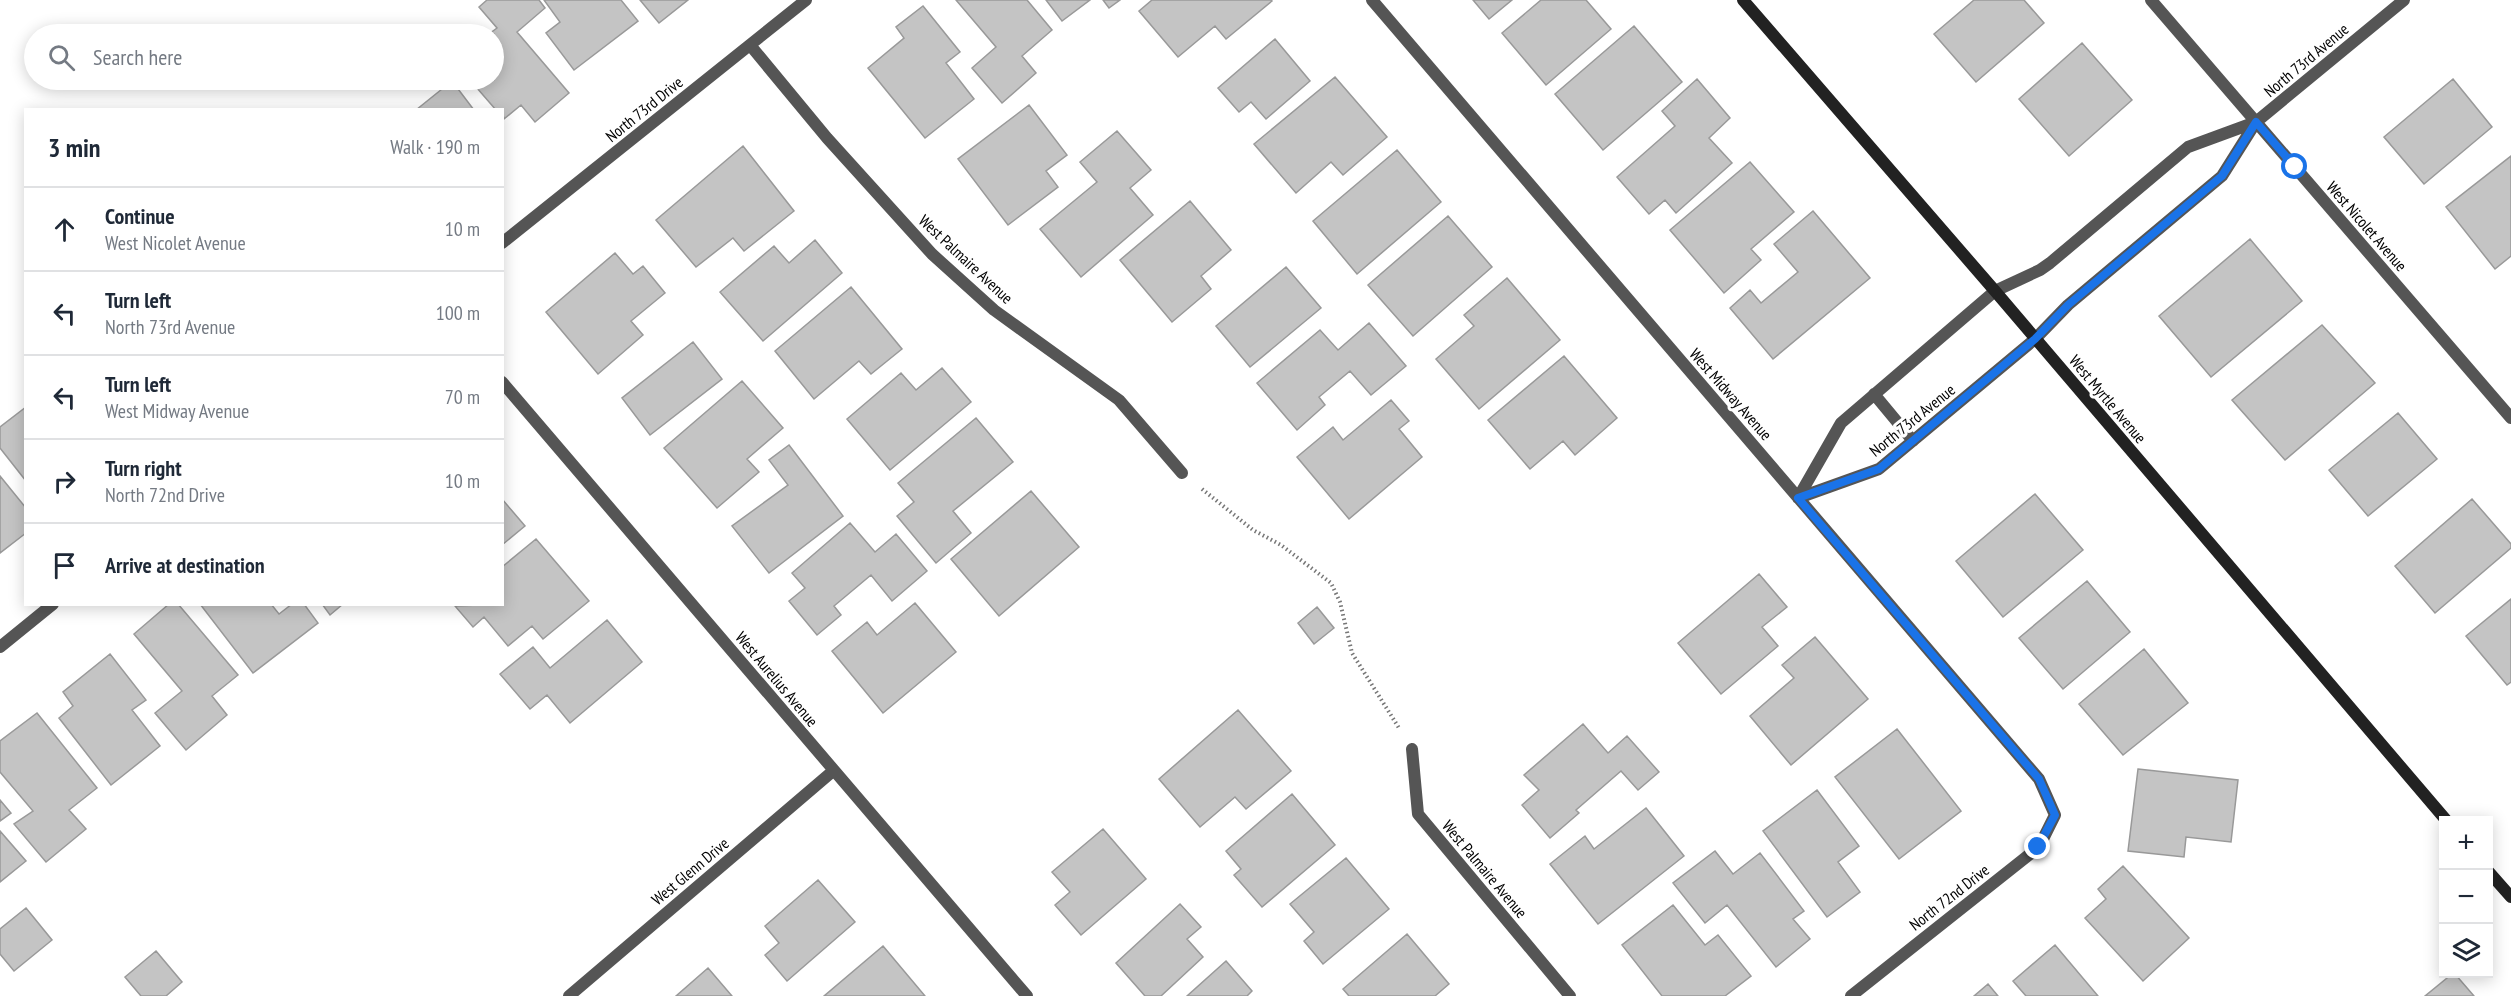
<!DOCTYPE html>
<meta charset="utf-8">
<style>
body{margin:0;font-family:"PT Sans Narrow",sans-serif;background:#f6f6f7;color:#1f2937}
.controls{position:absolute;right:18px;bottom:18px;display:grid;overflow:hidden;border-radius:0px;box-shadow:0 3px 15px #0003}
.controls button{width:54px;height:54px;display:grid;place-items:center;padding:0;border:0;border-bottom:2px solid #e0e1e3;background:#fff;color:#1f2937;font:30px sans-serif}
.stop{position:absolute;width:18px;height:18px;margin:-14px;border:4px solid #1a73e8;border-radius:50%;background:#fff}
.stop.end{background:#1a73e8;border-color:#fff;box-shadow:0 2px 6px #0008}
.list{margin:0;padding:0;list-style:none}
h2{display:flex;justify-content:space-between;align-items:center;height:78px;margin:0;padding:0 24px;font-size:26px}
h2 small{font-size:20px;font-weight:400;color:#747a83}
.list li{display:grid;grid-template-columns:39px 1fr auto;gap:18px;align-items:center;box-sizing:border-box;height:84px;padding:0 24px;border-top:2px solid #e0e1e3}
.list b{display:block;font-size:22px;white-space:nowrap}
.list p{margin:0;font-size:20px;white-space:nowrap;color:#747a83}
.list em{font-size:20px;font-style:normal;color:#747a83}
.icon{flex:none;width:33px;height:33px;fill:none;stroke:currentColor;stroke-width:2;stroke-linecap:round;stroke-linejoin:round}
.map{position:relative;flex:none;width:2511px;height:996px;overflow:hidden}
.search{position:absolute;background:#fff;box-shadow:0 3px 15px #0003;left:24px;top:24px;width:480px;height:66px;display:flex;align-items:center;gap:15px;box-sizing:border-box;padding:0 21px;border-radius:33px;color:#747a83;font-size:22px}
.panel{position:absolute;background:#fff;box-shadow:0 3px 15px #0003;left:24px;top:108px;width:480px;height:498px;border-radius:0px}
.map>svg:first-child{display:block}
.building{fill:#c4c4c4;stroke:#999;stroke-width:1.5}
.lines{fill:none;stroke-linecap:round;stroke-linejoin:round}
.path{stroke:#777;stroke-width:4;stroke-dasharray:1.5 3;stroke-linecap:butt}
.street{stroke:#555;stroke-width:12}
.secondary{stroke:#222;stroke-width:12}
.route{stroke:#1a73e8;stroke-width:8}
.labels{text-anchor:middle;stroke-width:6;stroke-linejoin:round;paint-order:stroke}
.street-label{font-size:16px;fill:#000;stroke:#fff}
</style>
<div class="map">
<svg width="2511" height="996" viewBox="0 0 2511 996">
<rect width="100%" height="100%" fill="#fff"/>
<path class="building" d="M487,0h52l6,8 -28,24 52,61 -34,29 -14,-17 -17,14 -2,-9h-6l-26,-30h24v-46h-5l8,-6 -18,-21z
M544,0h77l17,21 -64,49 -28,-37 14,-11z
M640,0h48l-29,23z
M956,0h71l25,30 -30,26 14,17 -34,30 -30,-35 24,-21z
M1046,0h44l-28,21z
M1103,0h17l-11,8z
M1152,0h119l1,1 -46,38 -11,-13 -37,31 -39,-46z
M1473,0h39l-23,19z
M1541,0h45l25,29 -65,56 -44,-52z
M1974,0h50l20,23 -68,59 -42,-48z
M923,6l37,46 -14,11 28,36 -49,39 -57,-70 36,-30 -8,-11z
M1634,26l48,56 -79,68 -48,-56z
M1275,39l35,42 -44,38 -15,-17 -12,10 -21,-24z
M2082,43l50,57 -63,56 -50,-57z
M1335,77l52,60 -44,38 -12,-13 -35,31 -42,-49z
M1697,79l33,39 -21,20 23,25 -56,50 -11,-13 -16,14 -32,-37 58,-51 -13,-15z
M2453,79l39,48 -68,57 -40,-47z
M452,81l22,29h-58z
M1029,105l38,50 -21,16 12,16 -50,38 -50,-66z
M1117,131l34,39 -21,18 23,27 -72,62 -41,-48 57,-47 -17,-20z
M743,146l51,65 -50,40 -11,-13 -37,29 -40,-47z
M1397,150l44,52 -84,72 -44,-53z
M2511,156v100l-16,13 -49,-62z
M1750,162l44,50 -43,37 10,11 -37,33 -54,-63z
M1190,201l41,49 -30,26 10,13 -39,33 -52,-62z
M1813,211l57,67 -97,81 -43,-51 20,-18 11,13 37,-31 -24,-28z
M1448,216l44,51 -79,69 -45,-51z
M2250,239l52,62 -91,76 -52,-61z
M815,240l27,33 -79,68 -43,-49 54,-46 15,17z
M615,253l18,21 10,-8 22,27 -34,28 12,14 -45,39 -52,-62z
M1286,267l35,41 -71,59 -34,-41z
M1507,278l53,62 -81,69 -43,-50 38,-33 -10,-11z
M851,287l51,62 -31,25 -12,-13 -45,38 -39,-48z
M1369,323l37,43 -35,29 -21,-24 -31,26 6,8 -28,25 -40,-47 63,-53 18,20z
M2322,325l53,58 -90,77 -53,-60z
M693,342l29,37 -72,56 -28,-37z
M1564,356l53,62 -42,37 -12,-14 -33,28 -42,-49z
M942,368l29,34 -81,68 -43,-51 54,-46 15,17z
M742,381l41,47 -36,31 12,13 -42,36 -53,-60z
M1391,400l18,21 -10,8 23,28 -73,62 -52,-62 36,-30 10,13z
M26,407v74l-26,-33v-21z
M2398,413l39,46 -69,57 -39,-46z
M976,418l37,44 -60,49 18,22 -35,30 -39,-47 17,-14 -16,-19z
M789,445l54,71 -74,57 -37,-47 56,-41 -19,-25z
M0,476l26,32v25l-26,20z
M1031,491l48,56 -80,69 -48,-57z
M2035,494l48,56 -80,67 -47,-56z
M502,499l23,27 -23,19z
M2472,499l39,45v4l-76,65 -40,-47z
M850,523l25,29 21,-18 31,37 -35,30 -21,-26 -37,31 7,9 -24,20 -28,-34 16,-13 -13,-15z
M536,539l53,62 -46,38 -11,-13 -24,20 -24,-29 -11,10 -18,-21 47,-2v-37z
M1759,574l28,33 -25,20 16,19 -57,48 -43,-51z
M2087,581l43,51 -67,57 -44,-51z
M2511,599v83l-4,3 -41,-49z
M915,603l41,49 -73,61 -51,-62 35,-29 10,13z
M169,604h9l60,71 -26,21 15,19 -41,35 -31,-37 27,-22 -48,-57z
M200,604h71l8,10 13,-10h12l14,19 -65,50z
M322,604h21l-13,11z
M1317,607l17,21 -20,16 -16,-21z
M607,620l35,42 -72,61 -23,-28 -17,14 -30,-35 33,-27 17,21z
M1815,637l53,62 -77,66 -41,-49 44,-38 -12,-13z
M2144,649l44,54 -65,52 -44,-51z
M110,654l36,46 -14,10 28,36 -49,39 -52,-67 14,-12 -10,-14z
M1238,710l53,61 -45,38 -11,-12 -35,30 -41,-48z
M37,713l60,75 -28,22 17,19 -40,33 -32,-38 19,-13 -33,-39v-31z
M1583,724l25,29 19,-17 32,36 -21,18 -17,-19 -45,39 3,3 -29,25 -28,-33 17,-15 -15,-15z
M1897,729l64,82 -62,48 -64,-82z
M2138,769l100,11 -7,62 -45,-5 -2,20 -56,-6z
M1817,790l42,56 -21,16 22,30 -33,25 -64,-86z
M1292,794l43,51 -73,62 -28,-32 7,-6 -15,-18z
M0,800l11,13 -11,8z
M1646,808l38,48 -86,68 -48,-60 35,-28 9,13z
M1103,829l43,50 -65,56 -26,-30 15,-13 -18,-20z
M0,831l26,30 -26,21z
M1715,851l18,23 27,-21 44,58 -11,8 17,20 -34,28 -49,-62 -22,18 -32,-40z
M1346,858l43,51 -66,55 -19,-23 10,-9 -24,-28z
M2123,866l66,72 -46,43 -58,-63 21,-19 -8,-10z
M818,880l37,42 -68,59 -22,-26 14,-12 -14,-17z
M1180,904l21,23 -14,12 16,18 -42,39h-16l-29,-33z
M1673,905l32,40 13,-10 33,41 -26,20h-63l-40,-51z
M26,908l26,32 -38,31 -14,-17v-25z
M1407,934l42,50 -14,12h-86l-6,-7z
M2055,945l43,51h-72l-13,-15z
M883,946l42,50h-101z
M156,951l26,31 -16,14h-25l-16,-19z
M1226,961l26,30 -5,5h-60z
M708,968l24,28h-56z
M2452,974h3l19,22h-49z
M1988,984l10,12h-24z"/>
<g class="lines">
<path class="path" d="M1202,489l51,41 28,15 50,38 9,19 12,51 47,75"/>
<path class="street" d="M1372,0l667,779 16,36 -16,32 -188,149
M2151,0l360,418
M750,45l77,93 105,116 62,56 125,90 63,73
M502,243l304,-243
M502,382l525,614
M1874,394l39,47
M1798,498l81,-29 156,-130 33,-34 154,-129 34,-54 148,-122
M1798,498l43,-75 154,-132 45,-21 10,-7 138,-116 68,-25
M0,647l53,-43
M1412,749l6,65 152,182
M569,996l264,-225"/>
<path class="secondary" d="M1743,0l252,291 451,529
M2488,871l23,26"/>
</g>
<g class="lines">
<path class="route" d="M2038,847l17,-32 -16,-36 -241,-281 81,-29 156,-130 33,-34 154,-129 34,-54 39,45"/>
</g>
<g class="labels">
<g class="street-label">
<text transform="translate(2306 60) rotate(-40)" y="6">North 73rd Avenue</text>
<text transform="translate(644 109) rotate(-39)" y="6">North 73rd Drive</text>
<text transform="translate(2367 226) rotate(49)" y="6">West Nicolet Avenue</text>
<text transform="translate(966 259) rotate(43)" y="6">West Palmaire Avenue</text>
<text transform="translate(1731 394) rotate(49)" y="6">West Midway Avenue</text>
<text transform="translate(2108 399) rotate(50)" y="6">West Myrtle Avenue</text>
<text transform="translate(1912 420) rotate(-39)" y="6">North 73rd Avenue</text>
<text transform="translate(777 679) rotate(50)" y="6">West Aurelius Avenue</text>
<text transform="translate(1485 869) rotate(50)" y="6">West Palmaire Avenue</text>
<text transform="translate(690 871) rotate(-40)" y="6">West Glenn Drive</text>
<text transform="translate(1949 897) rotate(-38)" y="6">North 72nd Drive</text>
</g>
</g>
</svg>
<div class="controls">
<button>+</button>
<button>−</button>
<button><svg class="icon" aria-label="layers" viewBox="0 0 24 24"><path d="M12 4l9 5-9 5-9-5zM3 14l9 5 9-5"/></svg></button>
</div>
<div class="stop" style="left:2295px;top:167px"></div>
<div class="stop end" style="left:2038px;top:847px"></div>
<div class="search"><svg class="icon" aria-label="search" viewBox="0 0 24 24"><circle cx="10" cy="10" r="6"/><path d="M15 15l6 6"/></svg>Search here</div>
<section class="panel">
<h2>3 min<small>Walk · 190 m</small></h2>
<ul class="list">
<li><svg class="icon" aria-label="ahead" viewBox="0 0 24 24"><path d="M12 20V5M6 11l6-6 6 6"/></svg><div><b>Continue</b><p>West Nicolet Avenue</p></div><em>10 m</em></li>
<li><svg class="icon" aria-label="left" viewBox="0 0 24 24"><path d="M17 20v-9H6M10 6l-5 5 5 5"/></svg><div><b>Turn left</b><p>North 73rd Avenue</p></div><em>100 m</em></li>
<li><svg class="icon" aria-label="left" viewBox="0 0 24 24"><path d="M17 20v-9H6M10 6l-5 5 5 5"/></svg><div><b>Turn left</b><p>West Midway Avenue</p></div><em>70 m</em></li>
<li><svg class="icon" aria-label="right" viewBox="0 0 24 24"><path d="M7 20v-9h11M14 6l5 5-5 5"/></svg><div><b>Turn right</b><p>North 72nd Drive</p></div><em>10 m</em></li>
<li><svg class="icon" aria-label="arrive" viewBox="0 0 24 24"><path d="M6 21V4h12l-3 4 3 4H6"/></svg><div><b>Arrive at destination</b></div></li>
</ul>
</section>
</div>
